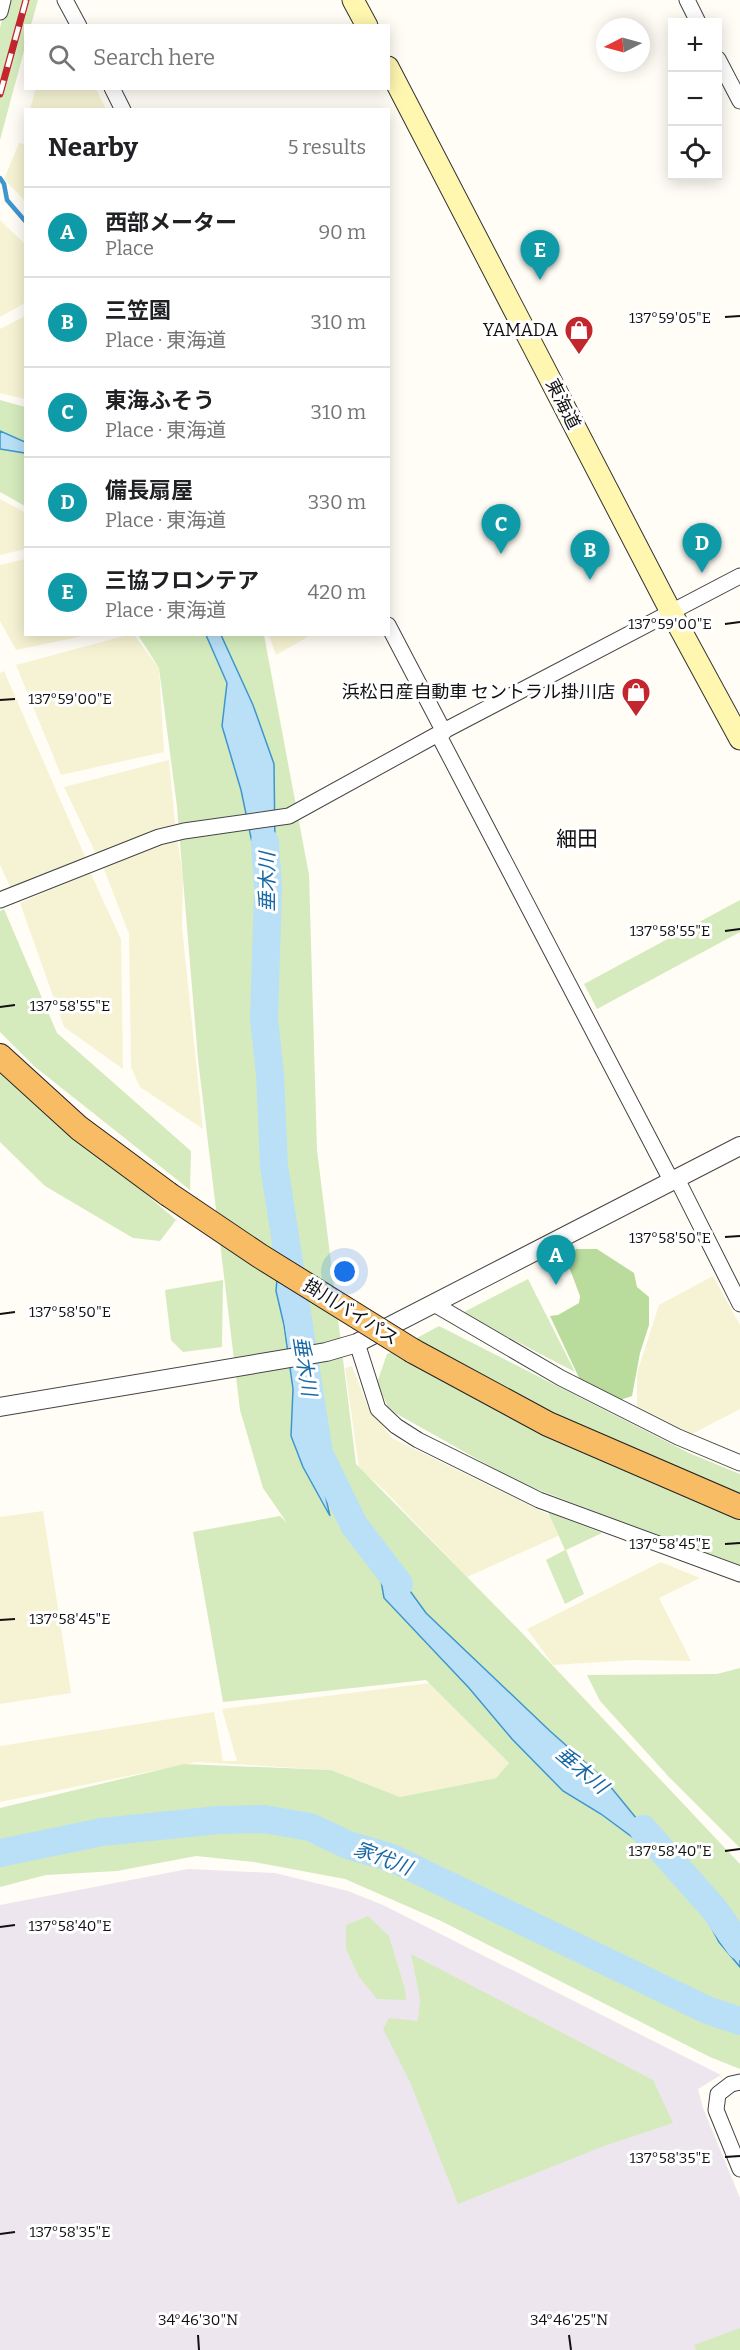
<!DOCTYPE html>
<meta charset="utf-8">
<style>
body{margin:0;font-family:Bitter,"Noto Sans JP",serif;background:#f2f2f2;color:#202124}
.controls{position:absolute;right:18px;top:18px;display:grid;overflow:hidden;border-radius:0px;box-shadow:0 3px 15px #0003}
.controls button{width:54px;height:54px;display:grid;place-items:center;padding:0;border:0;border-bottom:2px solid #e0e0e0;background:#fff;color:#202124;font:30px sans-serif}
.compass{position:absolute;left:596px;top:18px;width:54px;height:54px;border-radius:50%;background:#fff;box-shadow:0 3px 15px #0003;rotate:264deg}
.you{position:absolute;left:345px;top:1272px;width:21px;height:21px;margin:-15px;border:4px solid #fff;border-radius:50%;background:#1a73e8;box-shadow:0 0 0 9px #1a73e833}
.badge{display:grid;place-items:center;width:39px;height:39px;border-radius:50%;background:#0f766e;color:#fff;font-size:20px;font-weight:700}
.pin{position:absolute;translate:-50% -50px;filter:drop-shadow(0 2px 3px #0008)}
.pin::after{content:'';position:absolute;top:32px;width:21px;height:18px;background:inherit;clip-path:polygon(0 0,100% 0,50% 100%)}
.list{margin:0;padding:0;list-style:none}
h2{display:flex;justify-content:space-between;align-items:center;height:78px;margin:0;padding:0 24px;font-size:26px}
h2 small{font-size:20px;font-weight:400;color:#757577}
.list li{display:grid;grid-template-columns:39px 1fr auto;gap:18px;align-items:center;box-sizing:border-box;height:90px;padding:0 24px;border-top:2px solid #e0e0e0}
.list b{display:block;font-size:22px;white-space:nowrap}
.list p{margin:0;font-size:20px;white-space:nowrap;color:#757577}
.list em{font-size:20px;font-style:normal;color:#757577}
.icon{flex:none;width:33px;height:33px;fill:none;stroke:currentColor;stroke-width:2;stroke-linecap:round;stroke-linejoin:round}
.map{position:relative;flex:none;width:740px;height:2350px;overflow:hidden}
.search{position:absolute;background:#fff;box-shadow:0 3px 15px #0003;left:24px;top:24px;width:366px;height:66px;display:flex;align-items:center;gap:15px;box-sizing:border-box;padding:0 21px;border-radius:0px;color:#757577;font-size:22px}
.panel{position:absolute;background:#fff;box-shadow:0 3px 15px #0003;left:24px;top:108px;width:366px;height:528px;border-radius:0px}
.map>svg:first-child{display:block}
.industrial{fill:#eee6ef}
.farmland{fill:#f6f3d4}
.green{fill:#d5ebbd}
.forest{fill:#b9dc9c}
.water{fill:#b9e0f7;stroke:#3f96cf;stroke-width:1.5}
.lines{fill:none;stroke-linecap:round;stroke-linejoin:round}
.stream{stroke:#3f96cf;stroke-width:4.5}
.river{stroke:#b9e0f7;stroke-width:28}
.minor-casing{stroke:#444;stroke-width:17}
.tertiary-casing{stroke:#444;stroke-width:20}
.secondary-casing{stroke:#333;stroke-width:23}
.trunk-casing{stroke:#222;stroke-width:26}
.minor{stroke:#fff;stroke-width:15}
.tertiary{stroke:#fff;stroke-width:18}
.secondary{stroke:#fff6b0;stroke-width:21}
.trunk{stroke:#f7bc64;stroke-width:24}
.rail-casing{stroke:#c4262e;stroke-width:7}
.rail{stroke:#fff;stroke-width:4.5;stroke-dasharray:14;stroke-linecap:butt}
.trunk-bridge-casing{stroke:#222;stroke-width:26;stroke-linecap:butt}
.trunk-bridge{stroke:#f7bc64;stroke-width:24}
.ticks{fill:none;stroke:#111;stroke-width:2}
.labels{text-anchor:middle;stroke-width:6;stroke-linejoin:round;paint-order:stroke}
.poi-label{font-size:18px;fill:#111;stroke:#fff;text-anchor:end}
.street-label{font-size:18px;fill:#111;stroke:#fff}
.water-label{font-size:20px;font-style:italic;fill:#1768a6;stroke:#fff}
.quarter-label{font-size:21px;fill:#111;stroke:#fff}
.ticks-label{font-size:15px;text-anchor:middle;fill:#111;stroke:#fff;stroke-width:6;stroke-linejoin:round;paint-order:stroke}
</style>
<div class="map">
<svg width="740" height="2350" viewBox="0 0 740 2350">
<rect width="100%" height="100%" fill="#fffdf5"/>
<path class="industrial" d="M188,1869l87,4 73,18 35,14 338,170 -23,14 5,19 37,90v152h-740v-445z"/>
<path class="farmland" d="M36,88l60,1 10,20h-76z
M19,143l6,1v57l-21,-22z
M0,220l26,25 -1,58 -25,14z
M25,316v83l-25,-6v-64z
M0,499l26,14 -1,36 -25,6z
M25,559l1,75 62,1 -72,15 -16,-29v-56z
M128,635h6l25,33 5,84 -103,23 -45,-110z
M269,635v-1l42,1 -35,20z
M4,671l83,190 -73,34 -14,-30v-192z
M169,760l7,73 -77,27 -35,-73z
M174,837l4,6 5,33 -1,51 21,202 -63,-42 -9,-20 -2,-133 -27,-70z
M90,872l31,67 2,130 -59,-42 -44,-124z
M713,1276l27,49v84l-50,26 -53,-23v-39l22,-68z
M352,1366l16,41 24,31 184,90 -109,49 -82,-86 -26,-23 -14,-100z
M43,1511l28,182 -71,11v-187z
M661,1562l39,16 -41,20 32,63 -57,-1 -81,5 -26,-36z
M430,1683l79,80 -13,15 -96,19 -69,-27 -134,-8 -197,40v-56l214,-34 9,49h14l-15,-52z"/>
<path class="green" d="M7,0h31l-7,25 -5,1 -1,21 -25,93v-112z
M0,400l25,7v99l-25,-14z
M138,635h126l45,240 8,275 39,314 168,171 216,229v205l-30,-12 -269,-136 -96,-42 -91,-17 -58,-6 -79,15 -71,4 -46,12v-79l184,-44 147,6 69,27 96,-19 13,-15 -83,-83 -203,22 -30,-170 87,-16 7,7 -24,-35 -23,-78 -42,-351 -21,-252 -18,-139z
M740,900v32l-143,77 -13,-25z
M4,909l53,124 134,118 -1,39 -156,-124 -34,-34v-121z
M0,1068l176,152 -16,21 -27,-3 -88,-52 -45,-44z
M528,1279l47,93 -113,-59z
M223,1280l-1,67 -39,5 -12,-12 -6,-50z
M439,1326l250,127 51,21v94l-224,-87 -119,-67 -9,-7 -11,-24 10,-29z
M548,1512l54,21 -36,17 18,44 -19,10 -19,-44 19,-10z
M740,1668v180l-71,-71 -69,-76 -13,-26 130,-1z
M368,1916l21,20 16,53 1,11 -29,-1 -18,-22 -13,-28v-24z
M411,1954l242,126 20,43 -69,23 -146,58 -48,-122 -27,-53 6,-11 29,3 2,-22z
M740,2328v22h-44l-2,-5z"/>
<path class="forest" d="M576,1249h21l37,24 3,14 12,10v28l-9,28 -8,43 -12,4 -39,-18 -31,-66 8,-1 21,-12 1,-7 -12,-32z"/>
<path class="water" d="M0,431l25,11v11l-25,-4z
M206,635h15l32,70 21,59 1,83 -12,48 -22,-105 -19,-64 5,-43z
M280,1241l34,205 16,70 -27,-49 -12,-31 2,-47 -9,-64 -8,-34z
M376,1552l21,21 29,40 124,118 55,49 63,77 -25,-12 -42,-31 -38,-23 -51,-52 -43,-51 -85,-90z
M683,1874l25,26 32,45v22l-21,-25z"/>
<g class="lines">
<path class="stream" d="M0,178l4,6 3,16 19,22"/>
<path class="river" d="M265,842l3,47 -4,130 6,55 4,92 45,287 35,72 45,59
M643,1829l71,80 26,37
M0,1853l102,-21 116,-12 46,-1 46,8 38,18 44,13 315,152 33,11"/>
<g class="minor-casing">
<path id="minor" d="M65,0l14,26
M687,0l11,22
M0,12l3,-12
M718,59l22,42
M112,88l11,22
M388,625l56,107
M438,734l234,448
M0,900l159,-63 25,-6 105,-15 149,-82 302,-158
M677,1179l63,125
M434,1304l127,74 117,59 62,26
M357,1343l21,66 18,17 22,14 121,60 201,74
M740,2082l-9,2 -13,10 -2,16 24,59"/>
</g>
<g class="tertiary-casing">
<path id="tertiary" d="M0,1407l326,-55 31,-9 383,-197"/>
</g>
<g class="secondary-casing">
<path id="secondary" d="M353,0l14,26
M388,67l283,545 69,127"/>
</g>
<g class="trunk-casing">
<path id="trunk" d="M0,1056l79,72 89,66
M413,1351l135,73 192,83"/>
</g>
<use href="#minor" class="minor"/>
<use href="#tertiary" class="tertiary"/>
<use href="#secondary" class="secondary"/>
<use href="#trunk" class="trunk"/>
<g class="rail-casing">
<path id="rail" d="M0,94l26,-94"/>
</g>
<use href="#rail" class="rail"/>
<g class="trunk-bridge-casing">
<path id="trunk-bridge" d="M168,1194l92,62 153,95"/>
</g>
<use href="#trunk-bridge" class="trunk-bridge"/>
</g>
<path class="ticks" d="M725,317l15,-1M725,624l15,-2M0,700l15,-1M725,931l15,-2M0,1007l15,-2M725,1237l15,-1M0,1314l15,-2M725,1544l15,-1M0,1620l15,-1M725,1851l15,-2M0,1927l15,-2M725,2157l15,-1M0,2234l15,-2M198,2335l1,15M569,2335l2,15"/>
<defs>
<g id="shop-pin" transform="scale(1.5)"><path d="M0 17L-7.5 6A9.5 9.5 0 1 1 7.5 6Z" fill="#c4262e" stroke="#fff"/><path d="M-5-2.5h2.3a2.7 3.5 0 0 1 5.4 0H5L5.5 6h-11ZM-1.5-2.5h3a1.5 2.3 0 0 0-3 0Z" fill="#fff"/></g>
</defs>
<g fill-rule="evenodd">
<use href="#shop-pin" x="579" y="330"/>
<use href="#shop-pin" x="636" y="692"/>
</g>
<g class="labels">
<g class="poi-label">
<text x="558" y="336">YAMADA</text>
<text x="615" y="698">浜松日産自動車 セントラル掛川店</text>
</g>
<g class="street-label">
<text transform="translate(563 404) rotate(63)" y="6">東海道</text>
<text transform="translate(351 1312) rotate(32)" y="6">掛川バイパス</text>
</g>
<g class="water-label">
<text transform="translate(267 882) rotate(-90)" y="7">垂木川</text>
<text transform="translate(305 1366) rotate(81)" y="7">垂木川</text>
<text transform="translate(582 1770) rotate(40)" y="7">垂木川</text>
<text transform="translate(383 1858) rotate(21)" y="7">家代川</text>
</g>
<g class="quarter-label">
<text x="577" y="846">細田</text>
</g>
</g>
<g class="ticks-label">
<text x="670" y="323">137°59'05"E</text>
<text x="670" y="629">137°59'00"E</text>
<text x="70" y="704">137°59'00"E</text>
<text x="670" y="936">137°58'55"E</text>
<text x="70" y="1011">137°58'55"E</text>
<text x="670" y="1243">137°58'50"E</text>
<text x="70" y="1317">137°58'50"E</text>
<text x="670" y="1549">137°58'45"E</text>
<text x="70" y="1624">137°58'45"E</text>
<text x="670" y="1856">137°58'40"E</text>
<text x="70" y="1931">137°58'40"E</text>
<text x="670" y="2163">137°58'35"E</text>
<text x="70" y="2237">137°58'35"E</text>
<text x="198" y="2325">34°46'30"N</text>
<text x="569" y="2325">34°46'25"N</text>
</g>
</svg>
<div class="controls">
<button>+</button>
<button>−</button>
<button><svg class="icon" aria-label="locate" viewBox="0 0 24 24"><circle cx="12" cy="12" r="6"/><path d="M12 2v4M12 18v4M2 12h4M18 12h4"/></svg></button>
</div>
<svg class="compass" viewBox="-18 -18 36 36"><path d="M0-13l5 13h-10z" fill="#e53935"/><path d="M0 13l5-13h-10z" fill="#757577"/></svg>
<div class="you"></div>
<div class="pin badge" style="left:556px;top:1285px;background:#0f9aa8">A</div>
<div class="pin badge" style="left:590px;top:580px;background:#0f9aa8">B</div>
<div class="pin badge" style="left:501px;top:554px;background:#0f9aa8">C</div>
<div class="pin badge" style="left:702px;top:573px;background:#0f9aa8">D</div>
<div class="pin badge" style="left:540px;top:280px;background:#0f9aa8">E</div>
<div class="search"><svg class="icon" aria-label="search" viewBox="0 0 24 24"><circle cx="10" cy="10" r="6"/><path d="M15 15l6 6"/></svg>Search here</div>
<section class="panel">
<h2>Nearby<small>5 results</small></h2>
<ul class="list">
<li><span class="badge" style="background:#0f9aa8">A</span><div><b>西部メーター</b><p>Place</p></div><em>90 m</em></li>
<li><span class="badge" style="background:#0f9aa8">B</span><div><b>三笠園</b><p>Place · 東海道</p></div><em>310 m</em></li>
<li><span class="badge" style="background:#0f9aa8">C</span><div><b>東海ふそう</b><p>Place · 東海道</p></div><em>310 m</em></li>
<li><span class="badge" style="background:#0f9aa8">D</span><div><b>備長扇屋</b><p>Place · 東海道</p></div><em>330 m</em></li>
<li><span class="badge" style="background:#0f9aa8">E</span><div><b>三協フロンテア</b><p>Place · 東海道</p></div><em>420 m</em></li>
</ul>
</section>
</div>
